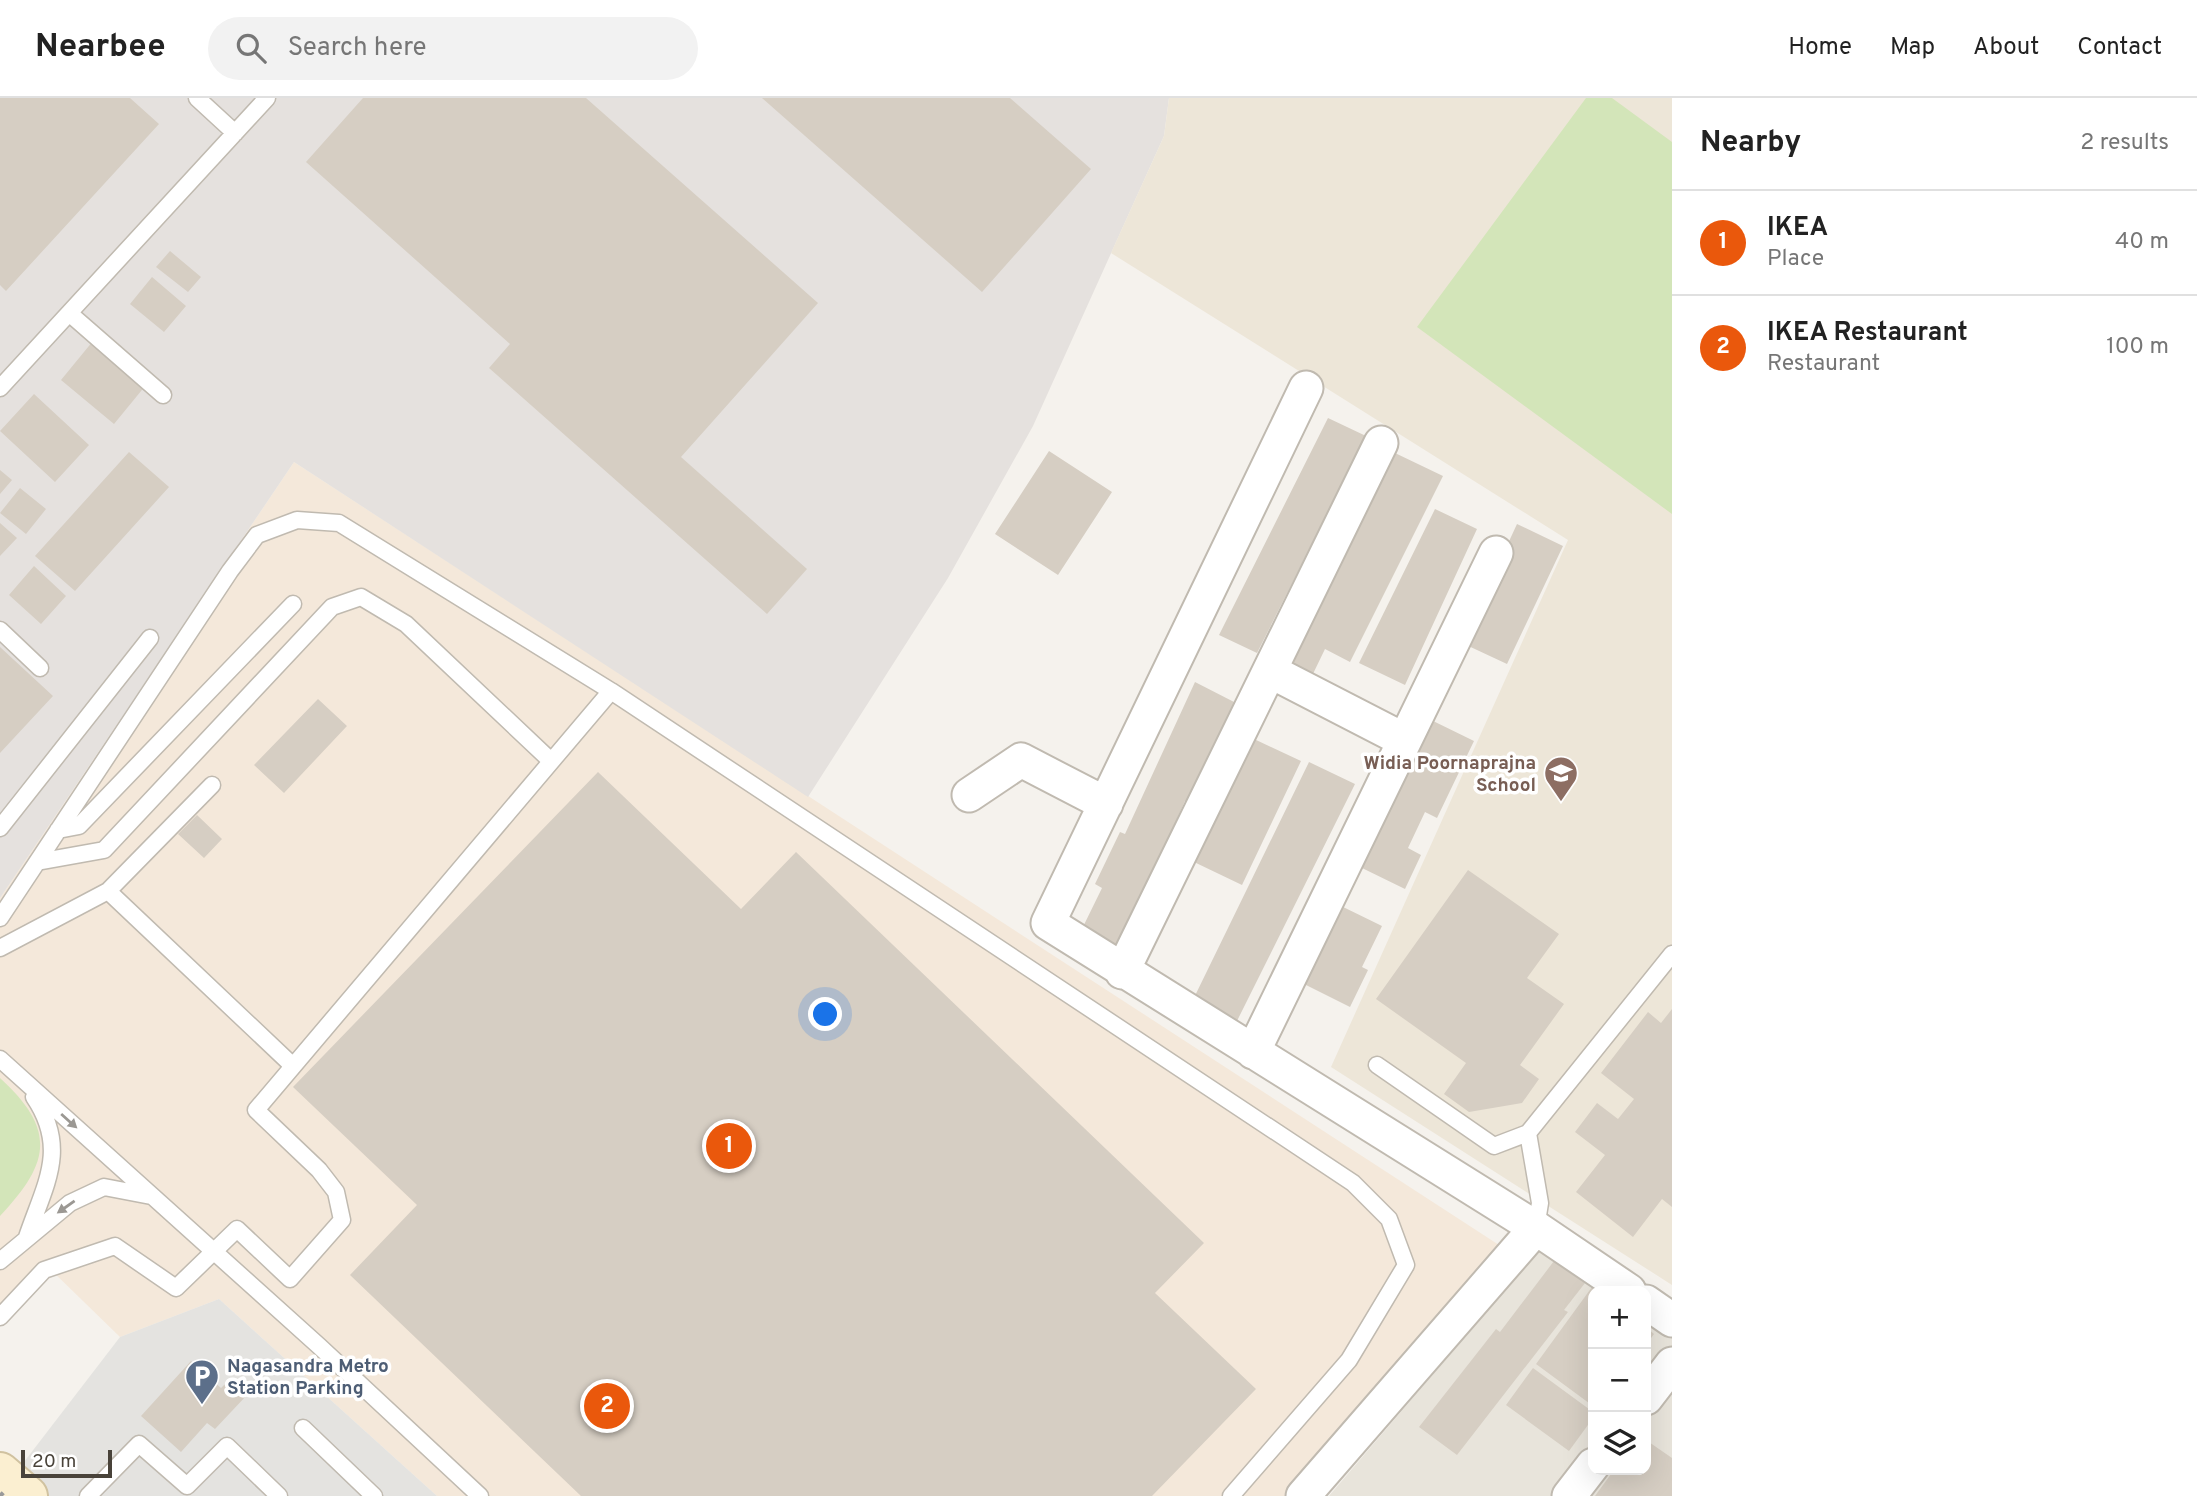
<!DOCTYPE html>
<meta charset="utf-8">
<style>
body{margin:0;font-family:Overpass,sans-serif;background:#f2f2f2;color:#222}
.controls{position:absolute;right:21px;bottom:21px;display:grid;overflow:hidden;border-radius:14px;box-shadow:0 7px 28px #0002}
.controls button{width:63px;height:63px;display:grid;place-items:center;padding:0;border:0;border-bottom:2px solid #e0e0e0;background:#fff;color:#222;font:35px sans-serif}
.scale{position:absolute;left:21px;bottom:18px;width:91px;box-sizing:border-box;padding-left:7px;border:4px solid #49433a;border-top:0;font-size:19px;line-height:24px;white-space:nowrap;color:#49433a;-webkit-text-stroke:5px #fff;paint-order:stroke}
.you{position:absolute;left:826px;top:917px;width:24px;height:24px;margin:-18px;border:5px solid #fff;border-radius:50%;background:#1a73e8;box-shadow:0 0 0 10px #1a73e833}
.badge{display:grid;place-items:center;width:46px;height:46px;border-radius:50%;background:#ea580c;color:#fff;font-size:23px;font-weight:700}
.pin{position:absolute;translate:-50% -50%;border:4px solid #fff;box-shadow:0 2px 7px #0006}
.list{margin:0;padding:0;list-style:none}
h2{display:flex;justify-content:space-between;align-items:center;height:91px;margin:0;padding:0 28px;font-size:30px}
h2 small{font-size:23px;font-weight:400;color:#767676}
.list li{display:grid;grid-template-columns:46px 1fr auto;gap:21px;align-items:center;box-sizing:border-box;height:105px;padding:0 28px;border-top:2px solid #e0e0e0}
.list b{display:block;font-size:26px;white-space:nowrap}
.list p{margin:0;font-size:23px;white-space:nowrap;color:#767676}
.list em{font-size:23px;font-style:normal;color:#767676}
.icon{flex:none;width:38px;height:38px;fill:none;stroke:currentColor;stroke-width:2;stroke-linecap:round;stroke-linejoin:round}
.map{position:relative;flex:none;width:1672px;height:1398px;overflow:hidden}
header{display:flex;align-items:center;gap:42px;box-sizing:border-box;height:98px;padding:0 35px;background:#fff;border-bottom:2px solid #e0e0e0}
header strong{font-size:33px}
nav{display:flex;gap:38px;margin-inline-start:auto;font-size:24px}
.search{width:490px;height:63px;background:#f2f2f2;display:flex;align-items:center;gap:18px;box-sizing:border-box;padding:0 24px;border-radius:38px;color:#767676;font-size:26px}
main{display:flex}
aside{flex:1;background:#fff}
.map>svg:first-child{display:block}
.residential{fill:#e8e4db}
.commercial{fill:#f4e8da}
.industrial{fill:#e5e1de}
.education{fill:#ede6d8}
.green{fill:#d3e5b9}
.parking{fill:#e4e3e0}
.building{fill:#d6cec3}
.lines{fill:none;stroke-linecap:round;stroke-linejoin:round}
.lane-casing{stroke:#c0bab0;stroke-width:19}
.street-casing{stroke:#c0bab0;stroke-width:37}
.secondary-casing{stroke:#d0c2a0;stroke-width:42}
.lane{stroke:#fff;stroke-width:16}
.street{stroke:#fff;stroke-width:33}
.secondary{stroke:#fbefd1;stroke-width:38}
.rail{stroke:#9a9a9a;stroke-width:5;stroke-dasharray:9 9;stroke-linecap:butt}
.oneway{fill:#9b9893}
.labels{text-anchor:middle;stroke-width:7;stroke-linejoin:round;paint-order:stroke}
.education-label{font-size:19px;font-weight:bold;fill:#785e54;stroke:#fff;text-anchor:end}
.service-label{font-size:19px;font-weight:bold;fill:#4e5e75;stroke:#fff;text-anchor:start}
</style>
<header>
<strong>Nearbee</strong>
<div class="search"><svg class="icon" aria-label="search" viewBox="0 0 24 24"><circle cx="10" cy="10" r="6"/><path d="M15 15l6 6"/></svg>Search here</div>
<nav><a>Home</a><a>Map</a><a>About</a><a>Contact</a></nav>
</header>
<main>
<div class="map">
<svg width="1672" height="1398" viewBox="0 0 1672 1398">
<rect width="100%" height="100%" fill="#f5f2ed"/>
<path class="residential" d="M1540,1151l67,42h-14v179h53v-154l26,17v163h-343z"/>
<path class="commercial" d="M294,364l1205,783 -214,251h-848l-218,-197 -99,38 -74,-72 -46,47v-414z"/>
<path class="industrial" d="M0,0h1169l-5,38 -131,290 -85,152 -140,219 -514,-335 -294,436z"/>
<path class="education" d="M1169,0h503v1187l-341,-218 237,-527 -457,-287 53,-117z"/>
<path class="green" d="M1586,0h26l60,44v372l-255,-187z
M0,980c57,52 50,85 0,138z"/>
<path class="parking" d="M219,1201l218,197h-400l-23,-21 106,-138z"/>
<path class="building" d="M0,0h130l29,26 -153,167 -6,-6z
M363,0h223l232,205 -137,154 126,112 -40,45 -278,-246 21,-24 -204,-182z
M762,0h248l81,71 -109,123z
M170,153l31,26 -13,15 -32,-25z
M152,179l34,29 -22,26 -34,-28z
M93,243l53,44 -32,39 -53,-44z
M34,296l55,51 -34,37 -55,-51z
M1328,320l38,18 -109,217 -38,-18z
M1049,353l63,41 -54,83 -63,-41z
M129,354l40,35 -94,104 -40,-35z
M1395,355l48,23 -93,186 -25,-13 -15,31 -21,-10z
M0,372l12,10 -12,14z
M20,390l26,21 -20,25 -26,-21z
M1435,411l42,20 -72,156 -46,-22z
M0,425l17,15 -17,18z
M1517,426l46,22 -56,118 -45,-21z
M34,468l32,30 -25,28 -32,-29z
M0,549l53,49 -53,57z
M1195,584l41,21 -48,100 -3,-2 -69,152 -37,-18 23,-47 -7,-4 25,-52 5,2z
M318,601l29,27 -63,67 -30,-28z
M1427,620l47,23 -37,77 -12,-6 -17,36 13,7 -16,34 -43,-21 53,-112z
M1254,641l47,22 -59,124 -48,-23z
M1309,664l46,22 -122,245 -44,-21z
M598,674l143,137 55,-57 408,391 -49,50 101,96 -104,107h-571l-231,-221 67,-70 -124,-118z
M197,717l25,24 -18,19 -26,-24z
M1468,772l91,64 -32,44 37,26 -44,61 19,14 -17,24 -53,9 -25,-18 22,-31 -90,-64z
M1337,806l45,22 -20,41 6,3 -18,37 -50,-25z
M1672,911v198l-10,-8 -29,38 -57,-45 29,-37 -30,-23 22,-29 21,16 16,-20 -33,-26 47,-61 13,11z
M1554,1163l31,22 -21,27 4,2 -111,143 -38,-28 77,-98 4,3z
M1592,1189l5,4h-4v115l-57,-42z
M1646,1229l8,7 -8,11z
M191,1263l30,27 9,-9 17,16 -32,34 -8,-6 -26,29 -40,-36z
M1533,1270l60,44v6l-24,33 -63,-46z
M1646,1342l26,18v38h-77l19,-26h32z"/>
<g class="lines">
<g class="lane-casing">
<path id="lane" d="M197,0l38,35
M69,215l94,82
M0,290l267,-290
M0,532l40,38
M0,730l150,-190
M58,732l21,-4 214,-222
M37,764l67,-12 228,-243 29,-10 45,27 145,137
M108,793l185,175
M0,820l230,-347 27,-36 40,-15 42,3 272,168 742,492 36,36 17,46 -57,95 -118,136
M0,850l108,-57 104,-106
M0,961l319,287 161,150
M1377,967l117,81 34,-13 12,70 -4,25
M1528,1035l144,-179
M27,1139c18,-53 42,-88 7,-140
M0,1163l70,-58 34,-16 47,9
M0,1219l44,-47 71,-24 61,42 61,-59 53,50 52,-59 -6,-28 -17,-22 -63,-60 355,-419
M303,1330l71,68
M88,1398l51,-52 48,42 40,-40 52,50"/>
</g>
<g class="street-casing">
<path id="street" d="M1306,290l-258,535 488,305
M1270,573l134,69
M969,697l52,-35 85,44
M1122,874l259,-529
M1253,954l243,-499
M1646,1204l26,18
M1646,1300l26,-34
M1303,1398l233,-268 93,63
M1569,1398l24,-31"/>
</g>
<g class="secondary-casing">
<path id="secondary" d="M0,1374l28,24"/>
</g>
<use href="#lane" class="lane"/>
<use href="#street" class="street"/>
<use href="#secondary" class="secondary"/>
<path class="rail" d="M0,1395l3,3"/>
</g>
<defs><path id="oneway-solid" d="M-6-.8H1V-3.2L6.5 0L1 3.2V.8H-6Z" transform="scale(1.75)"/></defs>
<g class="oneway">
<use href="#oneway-solid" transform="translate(69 1023) rotate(42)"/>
<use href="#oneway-solid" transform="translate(66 1109) rotate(145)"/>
</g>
<defs>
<g id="school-pin" transform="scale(1.75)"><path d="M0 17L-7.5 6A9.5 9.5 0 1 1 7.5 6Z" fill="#8d6e63" stroke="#fff"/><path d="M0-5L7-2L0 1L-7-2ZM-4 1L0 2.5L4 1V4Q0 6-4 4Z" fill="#fff"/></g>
<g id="parking-pin" transform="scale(1.75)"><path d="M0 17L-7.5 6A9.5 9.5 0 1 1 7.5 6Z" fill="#5c6f8a" stroke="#fff"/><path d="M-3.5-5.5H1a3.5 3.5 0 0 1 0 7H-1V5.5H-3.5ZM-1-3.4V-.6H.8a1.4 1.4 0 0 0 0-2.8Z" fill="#fff"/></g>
</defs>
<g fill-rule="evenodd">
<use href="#school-pin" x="1561" y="675"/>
<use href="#parking-pin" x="202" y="1278"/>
</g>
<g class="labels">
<g class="education-label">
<text x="1536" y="671">Widia Poornaprajna<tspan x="1536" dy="22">School</tspan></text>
</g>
<g class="service-label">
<text x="227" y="1274">Nagasandra Metro<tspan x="227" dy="22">Station Parking</tspan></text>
</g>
</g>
</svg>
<div class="controls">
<button>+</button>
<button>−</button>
<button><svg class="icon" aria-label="layers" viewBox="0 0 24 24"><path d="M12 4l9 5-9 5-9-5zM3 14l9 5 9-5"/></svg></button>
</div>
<div class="scale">20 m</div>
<div class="you"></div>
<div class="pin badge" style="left:729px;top:1048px">1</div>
<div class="pin badge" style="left:607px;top:1308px">2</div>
</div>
<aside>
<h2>Nearby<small>2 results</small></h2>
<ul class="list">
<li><span class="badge">1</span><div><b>IKEA</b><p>Place</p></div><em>40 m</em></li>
<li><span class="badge">2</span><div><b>IKEA Restaurant</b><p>Restaurant</p></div><em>100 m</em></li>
</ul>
</aside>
</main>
